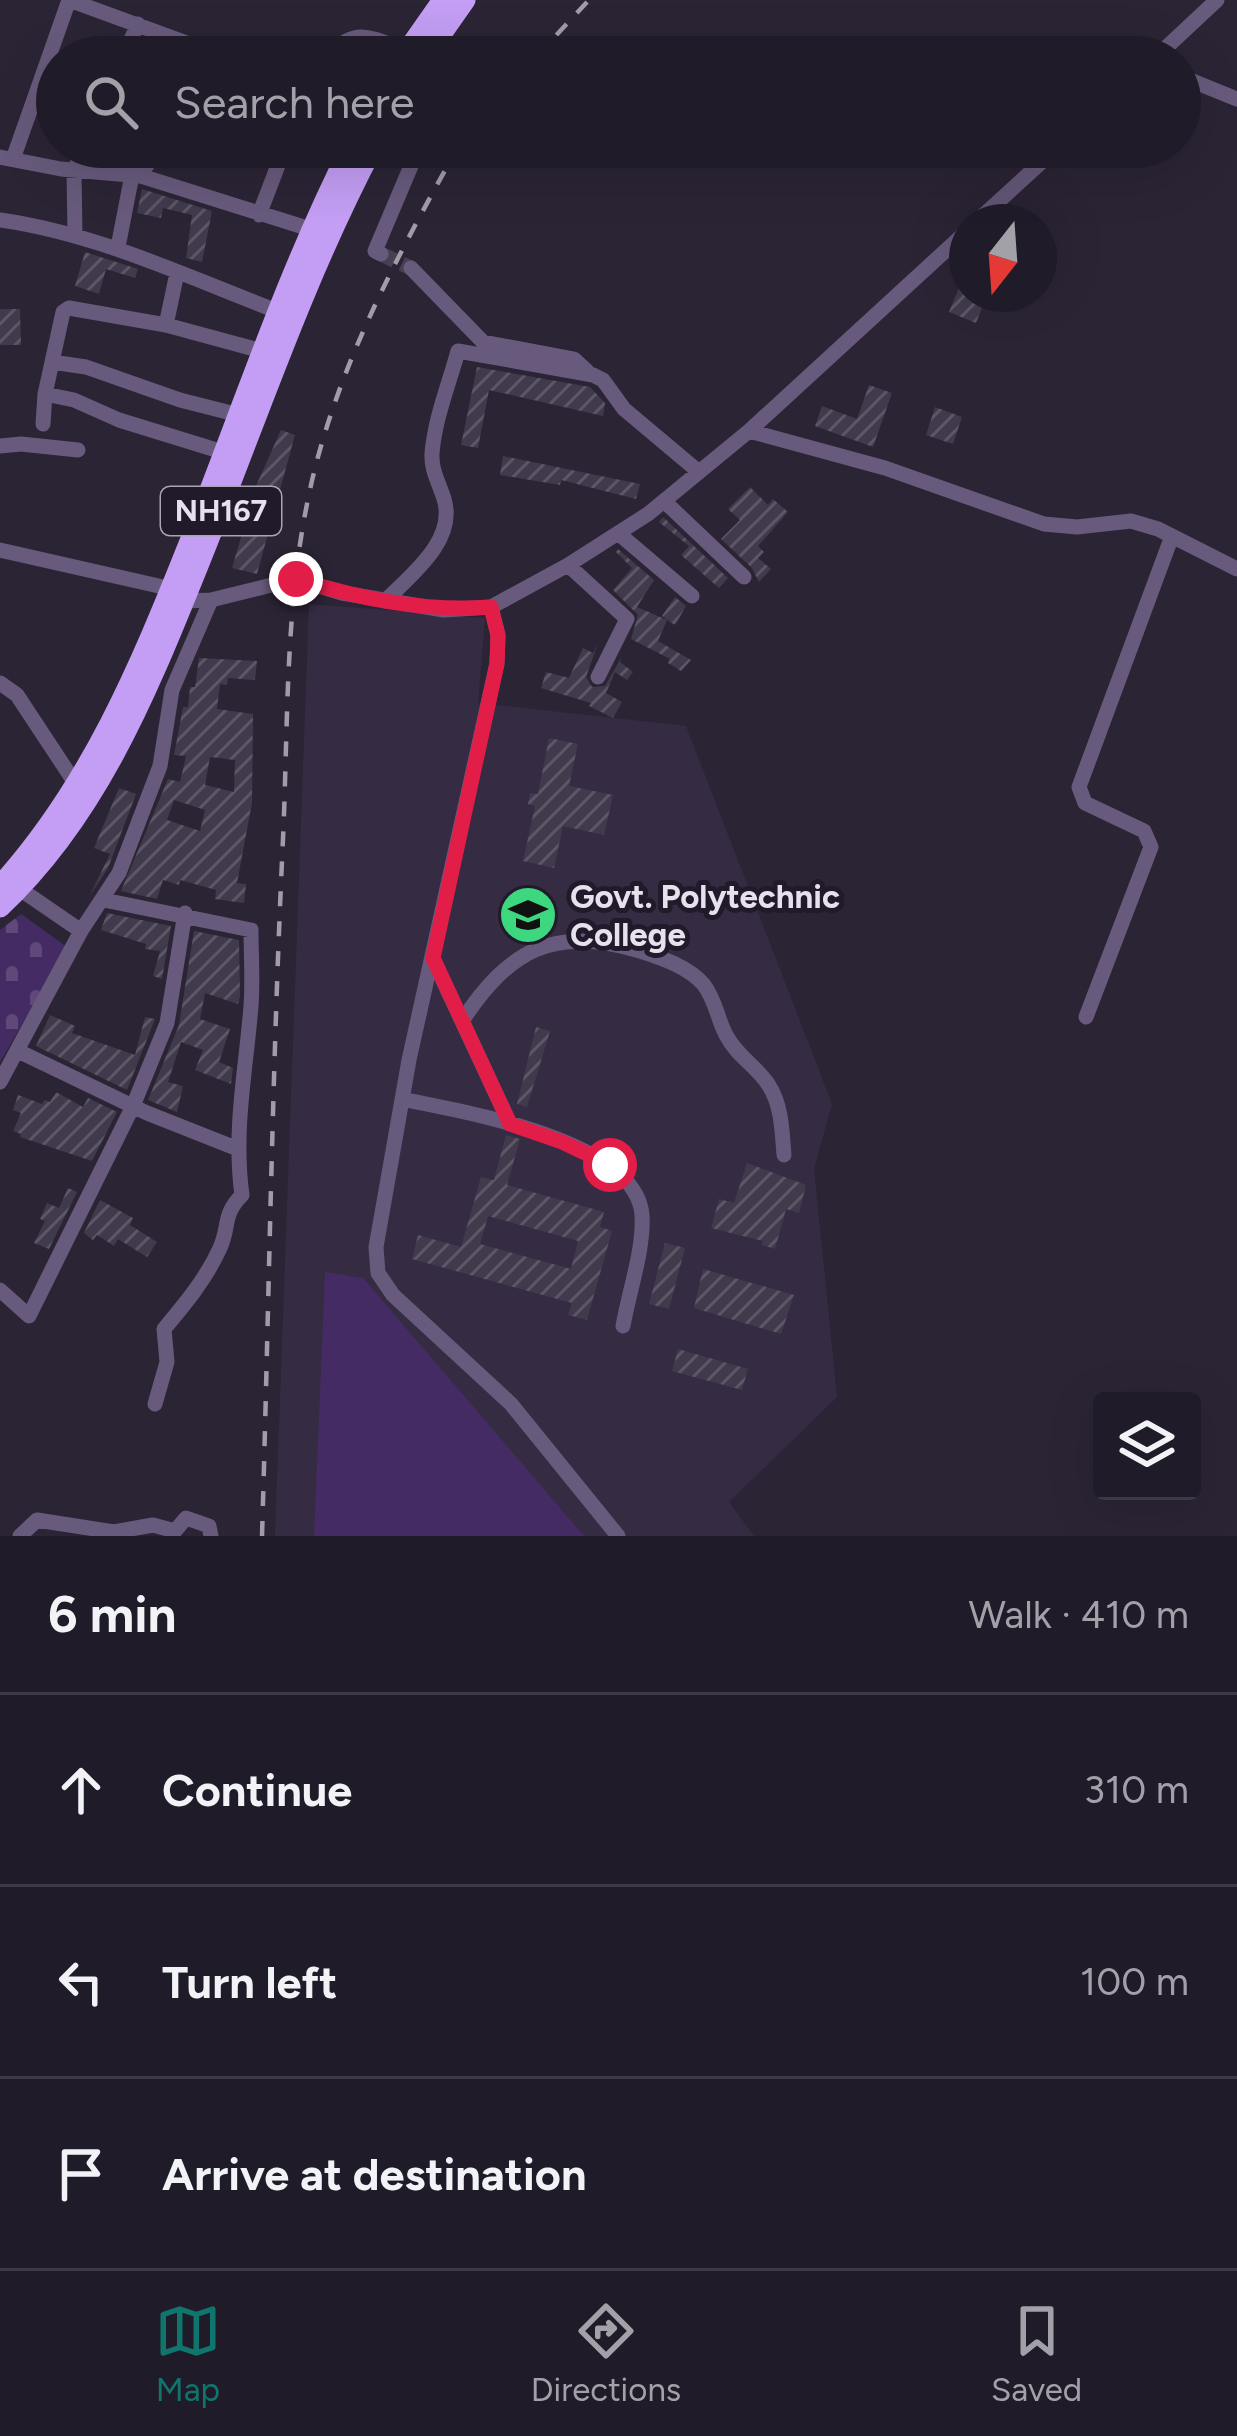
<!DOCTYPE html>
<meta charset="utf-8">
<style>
body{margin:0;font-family:Figtree,sans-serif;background:#2d2834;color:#f1f3f6}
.controls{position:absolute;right:36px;bottom:36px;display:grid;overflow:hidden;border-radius:12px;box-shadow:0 12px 48px #0002}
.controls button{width:108px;height:108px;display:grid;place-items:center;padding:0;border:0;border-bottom:3px solid #3d3945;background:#201b28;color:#f1f3f6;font:60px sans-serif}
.compass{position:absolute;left:949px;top:204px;width:108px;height:108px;border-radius:50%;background:#201b28;box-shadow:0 12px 48px #0002;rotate:197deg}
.stop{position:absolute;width:36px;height:36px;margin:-27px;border:9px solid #e11d48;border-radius:50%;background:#fff}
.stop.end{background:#e11d48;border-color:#fff;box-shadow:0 3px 12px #0008}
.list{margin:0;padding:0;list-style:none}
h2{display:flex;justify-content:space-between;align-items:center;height:156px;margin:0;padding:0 48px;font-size:51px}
h2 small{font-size:39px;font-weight:400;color:#a2a1a8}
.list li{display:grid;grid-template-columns:78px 1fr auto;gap:36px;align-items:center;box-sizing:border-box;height:192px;padding:0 48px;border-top:3px solid #3d3945}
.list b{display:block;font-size:45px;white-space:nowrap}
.list em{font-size:39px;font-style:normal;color:#a2a1a8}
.icon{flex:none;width:66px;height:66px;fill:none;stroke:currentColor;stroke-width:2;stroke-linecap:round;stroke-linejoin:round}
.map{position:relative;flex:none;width:1237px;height:1536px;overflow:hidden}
.search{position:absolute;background:#201b28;box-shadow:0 12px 48px #0002;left:36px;right:36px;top:36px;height:132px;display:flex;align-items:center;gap:30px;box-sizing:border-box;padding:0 42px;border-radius:66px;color:#a2a1a8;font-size:45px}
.sheet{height:732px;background:#201b28}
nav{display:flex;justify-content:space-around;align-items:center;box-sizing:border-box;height:168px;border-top:3px solid #3d3945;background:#201b28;font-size:33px;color:#a2a1a8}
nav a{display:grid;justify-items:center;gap:6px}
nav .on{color:#0f766e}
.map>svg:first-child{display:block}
.built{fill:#352c43}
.cemetery{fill:url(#cemetery-stones)}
.garden{fill:#452b63}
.building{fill:url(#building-hatch);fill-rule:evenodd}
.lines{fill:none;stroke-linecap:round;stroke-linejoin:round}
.minor-tunnel{stroke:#474051;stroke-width:15;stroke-dasharray:15 8;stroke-linecap:butt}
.minor{stroke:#685a7c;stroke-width:15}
.highway{stroke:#c39ef4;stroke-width:21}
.rail{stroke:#a29caa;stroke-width:4.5;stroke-dasharray:15 15;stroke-linecap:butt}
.route{stroke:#e11d48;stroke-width:15}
.labels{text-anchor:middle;stroke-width:10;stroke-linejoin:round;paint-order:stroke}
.shield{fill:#211a2a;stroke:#aba5b2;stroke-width:3}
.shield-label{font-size:30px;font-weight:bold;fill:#e6e1ed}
.poi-label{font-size:33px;font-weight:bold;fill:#e6e1ed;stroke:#211a2a;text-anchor:start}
</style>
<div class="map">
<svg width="1237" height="1536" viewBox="0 0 1237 1536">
<defs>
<pattern id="cemetery-stones" width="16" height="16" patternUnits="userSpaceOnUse" patternTransform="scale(3)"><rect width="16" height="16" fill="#452b63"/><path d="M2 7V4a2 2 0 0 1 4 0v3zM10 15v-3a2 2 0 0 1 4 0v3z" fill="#60497a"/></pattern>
<pattern id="building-hatch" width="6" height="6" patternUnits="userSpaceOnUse" patternTransform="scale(3)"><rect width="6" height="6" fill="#413a4c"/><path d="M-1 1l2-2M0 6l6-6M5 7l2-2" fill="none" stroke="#5c5666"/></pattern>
</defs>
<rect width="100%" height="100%" fill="#2b2435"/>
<path class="built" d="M309,604l176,14 -7,85 208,23 146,378 -18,65 23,228 -108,105 25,34h-479z"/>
<path class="cemetery" d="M21,914l46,33 -67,115v-132z"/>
<path class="garden" d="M325,1272l38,6 221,258h-270z"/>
<path class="building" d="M142,189l70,22 -10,51 -16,-4 6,-43 -29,-7 -2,10 -24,-5z
M85,252l53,17 -3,9 -29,-9 -7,25 -24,-8z
M967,268v26l19,4 -10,25 -27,-11z
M0,309h20l1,36h-21z
M477,367l113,20 15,16 -2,13 -114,-26 -11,58 -17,-3z
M869,385l23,8 -19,54 -58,-21 7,-20 35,13z
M935,407l27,10 -9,27 -27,-9z
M281,430l14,5 -38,139 -25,-6 24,-82z
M503,456l137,28 -4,15 -75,-19 -1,5 -60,-10z
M750,487l18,18 5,-6 15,13 -30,34 6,6 -6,6 13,11 -12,13 -7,-14 -31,-29 19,-19 -12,-11z
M663,517l65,61 -9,10 -38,-33 8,-9 -30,-24z
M618,549l36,31 -17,27 30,13 -5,-4 13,-19 11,9 -11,19 -8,-5 -9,21 33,19 -10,11 -13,-8 2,-4 -39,-20 7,-24 -25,-25 19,-22 -16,-16z
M597,646l-11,31 6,10 13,-1 16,-28 -1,4 13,10 -6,8 -12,-8 -9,21 16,9 -9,16 -24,-12 2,-3 -50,-15 5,-16 23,6 14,-30 10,5z
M199,658l58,3 -2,19 -27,-2 -1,7 -7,-1 -3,25 36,5 -1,89 -15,80 9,1 -2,19 -29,-4 1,-9 -36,-10 -1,5 -16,-5 -6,19 -36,-8 47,-112 12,3 6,-26 -12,-1 9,-48h5l2,-20h5zM210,757l25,3 -1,32 -29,-7zM174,800l31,10 -5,21 -33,-11z
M549,738l29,6 -9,42 44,9 -9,40 -41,-9 -9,42 -31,-7 12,-55 -7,-2 2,-11 8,1z
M119,788l17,6 -28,74 -19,29 21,-43 -16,-6z
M107,913l64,13 -9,53 -9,-3 7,-25 -15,-2 1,-5 -45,-14z
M194,931l45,9 1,56 -2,8 -33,-11 -5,26 30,10 -11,33 14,6 -2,16 -36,-14 8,-20 -22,-8 -13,40 15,4 -6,26 -29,-12 31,-75z
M50,1015l25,11 -3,7 63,22 10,-38 10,2 -28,71 -91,-44z
M536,1027l14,4 -23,76 -10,-3z
M56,1092l27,15 5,-9 29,14 -25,49 -72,-24 1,-3 -8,-3 8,-18 -8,-3 5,-15 24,9 3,-4 5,2z
M506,1135l14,4 -13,46 97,27 -4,15 12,4 -25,89 -19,-5 4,-12 -160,-44 6,-24 43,12 20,-70 13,3zM488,1216l90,25 -7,28 -91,-25z
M747,1163l59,22 -7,28 -13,-4 -11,40 -13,-4 1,-4 -52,-13 8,-29 15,4z
M68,1188l9,4 -28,57 -15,-6 11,-22 -5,-2 7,-16 12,5z
M100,1200l33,18 -3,7 27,17 -10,15 -29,-18 -4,7 -17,-11 -4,5 -9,-7z
M665,1243l20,5 -16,61 -20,-5z
M703,1269l91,26 -13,39 -87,-26z
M678,1349l70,20 -6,21 -70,-19z"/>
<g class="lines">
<path class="minor-tunnel" d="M381,254l30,14"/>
<path class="minor" d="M123,57l15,-33
M330,57c22,-32 46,-19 76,-5
M1156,57l61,-57
M1180,76l57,23
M0,157l61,12 80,7 169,53
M13,159l56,-159 156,57
M141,176l16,-29
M259,215l26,-68
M0,220c98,14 185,56 277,91
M976,222l82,-75
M75,235l-1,-64 10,-24
M118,247l14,-72
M381,254l-6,-3 44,-104
M411,268l72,74 91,17 13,12
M177,273l-11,52 96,26
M52,362l34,5 94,33 59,15
M45,394l29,6 45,20 107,33
M43,424l2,-30 18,-82 6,-4 97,17
M749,431l218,-200
M0,446l21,-2 57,6
M664,501l80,76
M618,533l74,63
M0,550l172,39
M568,565l59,54 -29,58
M184,601l27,-1 85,-21 46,14 102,17 47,-3 77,-42 80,-51 101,-83 136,37 159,56 33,3 54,-6 27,8 79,40
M385,601c26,-26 72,-61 59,-102 -5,-17 -13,-28 -12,-46 3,-35 17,-69 26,-102l135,24 10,5 21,29 75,63
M491,607l7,28 -1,28 -88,397 -33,187 2,26 15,22 118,109 107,132
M0,683l17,12 60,91
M14,885l67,46
M104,900l147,30c0,25 2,51 0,76 -5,64 -18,124 -9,189 -20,20 -12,31 -22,53 -14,31 -35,56 -56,81l3,33 -12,42
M433,959l77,165
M1086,1017l65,-170 -7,-16 -59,-28 -6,-16 93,-251
M462,1021c47,-71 91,-96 178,-70 22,7 49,16 64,34 12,16 13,33 22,50 10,20 30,31 42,49 14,21 14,47 16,71
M18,1051l129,62 91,36
M0,1082l81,-151 38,-58 41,-107 12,-76 39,-90
M402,1099c60,13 234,40 240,116 2,35 -13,76 -19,111
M0,1290l29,26 104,-210 34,-83 18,-110
M20,1536l17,-16 77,12 39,-7 22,6 11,-13 23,8 2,10"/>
<path class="highway" d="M403,57l40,-57
M425,57l40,-57
M0,886c90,-99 140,-219 189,-342 53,-133 97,-269 162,-397
M0,907c95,-89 145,-210 193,-329 59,-144 107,-293 180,-431"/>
<path class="rail" d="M536,57l53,-57
M262,1536c7,-232 10,-465 21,-697 5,-111 2,-226 24,-335 25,-128 88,-244 151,-357"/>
</g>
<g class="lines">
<path class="route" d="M296,579c65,20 128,33 195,28l7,28 -1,29 -64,294 77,166 52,18 48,23"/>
</g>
<defs>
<g id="university-disc" transform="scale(3)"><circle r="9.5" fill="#3cd77e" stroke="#211a2a"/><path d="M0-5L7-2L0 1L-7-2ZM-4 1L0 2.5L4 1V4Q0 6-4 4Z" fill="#111"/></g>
</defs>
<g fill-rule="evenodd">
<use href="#university-disc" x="528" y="915"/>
</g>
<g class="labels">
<rect class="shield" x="161" y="487" width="120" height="48" rx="9"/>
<g class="shield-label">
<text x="221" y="521">NH167</text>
</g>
<g class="poi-label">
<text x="570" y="908">Govt. Polytechnic<tspan x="570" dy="38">College</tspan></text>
</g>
</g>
</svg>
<div class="controls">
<button><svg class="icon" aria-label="layers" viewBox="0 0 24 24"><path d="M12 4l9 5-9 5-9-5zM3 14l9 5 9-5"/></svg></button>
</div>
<svg class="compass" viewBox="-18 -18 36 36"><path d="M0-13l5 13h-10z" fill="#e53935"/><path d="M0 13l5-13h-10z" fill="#a2a1a8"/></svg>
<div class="stop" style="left:610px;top:1165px"></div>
<div class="stop end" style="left:296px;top:579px"></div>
<div class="search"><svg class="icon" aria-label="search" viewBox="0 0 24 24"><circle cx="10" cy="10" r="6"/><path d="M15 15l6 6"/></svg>Search here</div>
</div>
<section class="sheet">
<h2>6 min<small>Walk · 410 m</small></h2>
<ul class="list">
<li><svg class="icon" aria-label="ahead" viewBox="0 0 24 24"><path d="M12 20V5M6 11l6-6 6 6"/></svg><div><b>Continue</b></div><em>310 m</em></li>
<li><svg class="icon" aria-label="left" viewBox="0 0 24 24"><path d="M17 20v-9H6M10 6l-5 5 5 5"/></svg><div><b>Turn left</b></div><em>100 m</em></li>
<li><svg class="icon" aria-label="arrive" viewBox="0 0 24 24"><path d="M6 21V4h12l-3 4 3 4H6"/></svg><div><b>Arrive at destination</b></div></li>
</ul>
</section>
<nav>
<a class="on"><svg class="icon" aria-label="map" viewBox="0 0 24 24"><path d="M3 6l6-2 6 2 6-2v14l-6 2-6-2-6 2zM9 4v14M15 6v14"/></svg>Map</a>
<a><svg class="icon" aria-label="directions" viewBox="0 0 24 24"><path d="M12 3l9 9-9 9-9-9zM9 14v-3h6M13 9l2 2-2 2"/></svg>Directions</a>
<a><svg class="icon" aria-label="saved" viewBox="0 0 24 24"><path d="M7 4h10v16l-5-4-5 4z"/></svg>Saved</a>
</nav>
